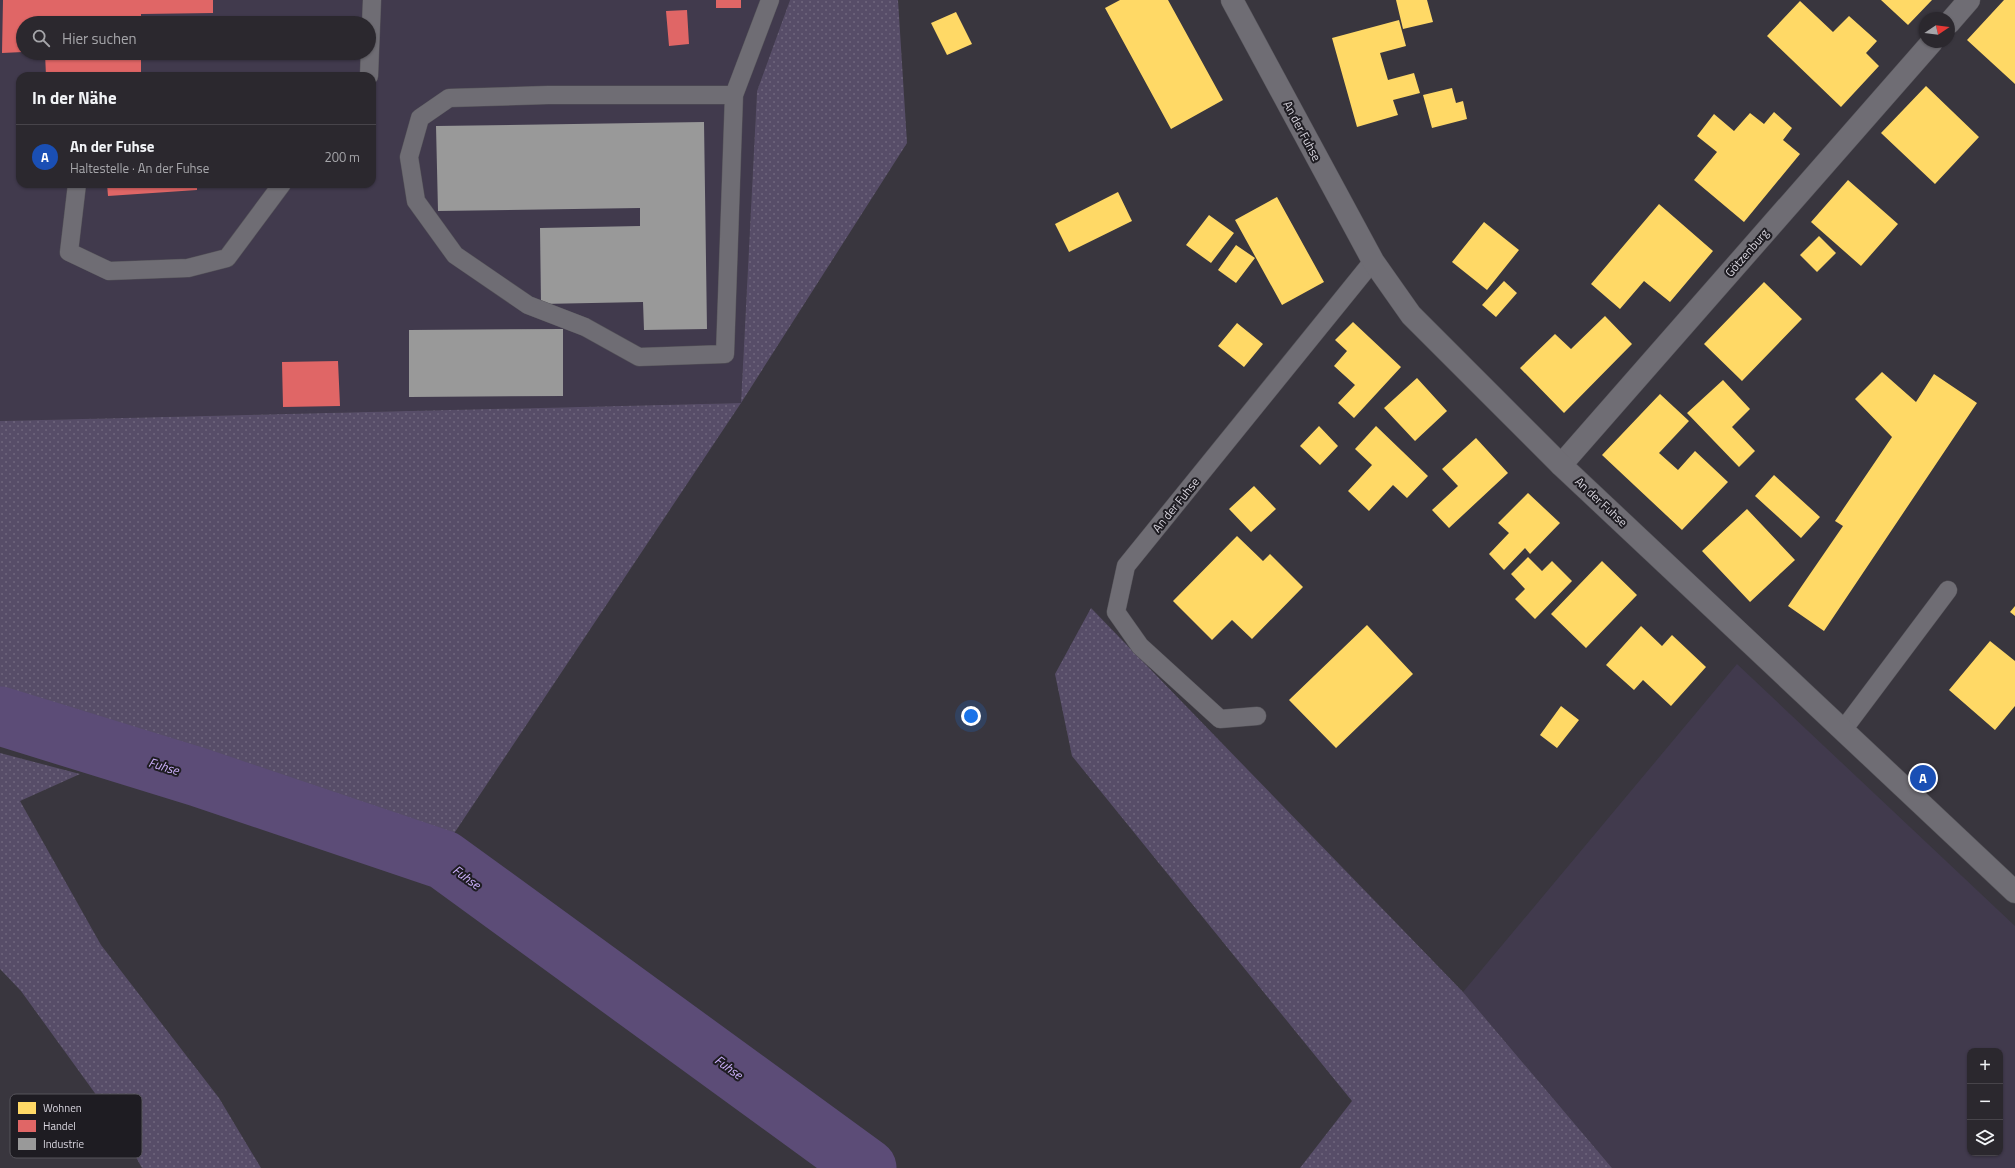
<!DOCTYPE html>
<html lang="de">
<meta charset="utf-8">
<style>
body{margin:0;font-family:"Titillium Web",sans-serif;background:#333036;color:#f1f3f6}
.controls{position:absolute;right:12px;bottom:12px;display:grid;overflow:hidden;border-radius:8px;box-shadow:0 1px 3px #0004}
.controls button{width:36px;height:36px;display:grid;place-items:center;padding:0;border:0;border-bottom:1px solid #47444a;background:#2b282e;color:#f1f3f6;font:20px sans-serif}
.compass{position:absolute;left:1919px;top:12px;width:36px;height:36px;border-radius:50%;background:#2b282e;box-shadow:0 1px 3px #0004;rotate:77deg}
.you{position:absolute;left:971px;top:716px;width:14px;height:14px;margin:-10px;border:3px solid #fff;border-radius:50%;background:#1a73e8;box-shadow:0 0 0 6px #1a73e833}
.badge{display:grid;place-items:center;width:26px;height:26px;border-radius:50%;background:#a29fa7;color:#fff;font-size:13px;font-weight:700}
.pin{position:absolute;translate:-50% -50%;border:2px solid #fff;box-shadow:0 1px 4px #0006}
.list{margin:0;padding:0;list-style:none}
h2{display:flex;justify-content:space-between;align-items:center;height:52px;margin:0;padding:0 16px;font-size:17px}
h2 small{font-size:13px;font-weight:400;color:#a6a6aa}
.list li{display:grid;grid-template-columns:26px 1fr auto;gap:12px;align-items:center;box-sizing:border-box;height:64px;padding:0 16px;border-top:1px solid #47444a}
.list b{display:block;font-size:15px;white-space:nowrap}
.list p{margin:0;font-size:13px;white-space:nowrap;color:#a6a6aa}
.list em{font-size:13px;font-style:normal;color:#a6a6aa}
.icon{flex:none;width:22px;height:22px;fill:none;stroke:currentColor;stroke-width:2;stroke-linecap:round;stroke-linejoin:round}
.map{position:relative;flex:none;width:2015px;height:1168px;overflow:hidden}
.search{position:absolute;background:#2b282e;box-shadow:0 1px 3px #0004;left:16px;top:16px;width:360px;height:44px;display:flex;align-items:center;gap:10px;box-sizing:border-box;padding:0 14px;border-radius:22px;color:#a6a6aa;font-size:15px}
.panel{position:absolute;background:#2b282e;box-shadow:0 1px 3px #0004;left:16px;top:72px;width:360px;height:116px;border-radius:12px}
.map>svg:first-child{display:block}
.built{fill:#413a4d;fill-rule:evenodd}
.grass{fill:url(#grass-dots)}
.homes{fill:#ffd966}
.shops{fill:#e06666}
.industry{fill:#999}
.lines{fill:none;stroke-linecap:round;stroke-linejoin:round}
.river{stroke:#5c4c77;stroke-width:59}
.lane-casing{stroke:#555359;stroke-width:19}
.street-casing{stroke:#555359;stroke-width:23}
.secondary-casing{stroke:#555359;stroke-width:23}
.lane{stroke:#6f6d74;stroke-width:18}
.street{stroke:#6f6d74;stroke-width:22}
.secondary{stroke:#6f6d74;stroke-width:22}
.labels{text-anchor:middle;stroke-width:4;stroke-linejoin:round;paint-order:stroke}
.street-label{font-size:12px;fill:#dad7e0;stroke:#1e1c22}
.water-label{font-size:13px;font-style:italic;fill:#cbaffa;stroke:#1e1c22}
.key{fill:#1e1c22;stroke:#56545b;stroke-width:1}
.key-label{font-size:11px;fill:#dad7e0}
</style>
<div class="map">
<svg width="2015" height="1168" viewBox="0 0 2015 1168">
<defs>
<pattern id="grass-dots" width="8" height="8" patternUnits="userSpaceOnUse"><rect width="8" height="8" fill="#574d68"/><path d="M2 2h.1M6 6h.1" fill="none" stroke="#6f667d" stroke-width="1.8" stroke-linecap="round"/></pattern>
</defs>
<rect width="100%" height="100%" fill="#39363e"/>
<path class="built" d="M0,0h790l-33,91 -16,312 -741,18zM23,23h346v30h-346zM20,76h352v108h-352z
M1737,664l278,262v242h-403l-149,-176zM1970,1051h30v102h-30z"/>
<path class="grass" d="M790,0h108l9,143 -166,260 -294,441 -244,-79 -203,-61v-283l741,-18 16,-312z
M1091,608l372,384 149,176h-312l52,-67 -280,-345 -17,-82z
M0,753l80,21 -60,27 81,144 118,153 42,70h-119l-24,-43 -97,-134 -21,-22z"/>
<path class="homes" d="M1120,0h48l55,100 -52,29 -66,-121z
M1396,0h31l6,22 -30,7z
M1881,0h51l-24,25z
M2004,0h11v84l-48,-44z
M1800,1l33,31 16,-16 28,25 -11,12 13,13 -38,41 -74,-71z
M956,12l16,32 -25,11 -16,-32z
M1399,20l7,26 -26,7 8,27 26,-7 6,20 -27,7 5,15 -41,12 -25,-89z
M1926,86l53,51 -44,47 -54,-51z
M1452,88l4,15 7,-2 4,18 -35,9 -9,-33z
M1774,112l18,16 -9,12 17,14 -56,68 -50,-42 23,-28 -20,-16 17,-22 20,17 16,-18 14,11z
M1848,180l50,44 -37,42 -50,-44z
M1118,192l14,29 -63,31 -14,-28z
M1277,197l47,85 -42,23 -47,-85z
M1659,204l54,47 -43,51 -26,-21 -24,28 -29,-25z
M1209,215l25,18 -23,30 -25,-18z
M1484,222l35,28 -32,40 -35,-28z
M1819,236l17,17 -19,19 -17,-17z
M1236,245l19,13 -19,25 -18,-13z
M1504,281l13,12 -21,24 -14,-12z
M1764,282l38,37 -60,62 -38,-37z
M1605,316l27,28 -68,69 -44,-45 35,-34 16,15z
M1353,322l48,45 -47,51 -16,-15 17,-18 -21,-19 13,-15 -12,-11z
M1237,323l26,21 -19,23 -26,-21z
M1882,372l34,30 18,-28 43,29 -153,228 -36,-25 55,-80 -8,-5 57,-84 -37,-38z
M1417,378l30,33 -32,30 -31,-33z
M1723,380l27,29 -18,18 23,24 -16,16 -52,-54z
M1660,394l29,27 -30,32 19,17 17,-19 33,31 -46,48 -80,-75z
M1319,426l19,20 -18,19 -20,-19z
M1376,426l52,50 -21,22 -14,-13 -24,26 -21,-20 24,-26 -17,-16z
M1476,438l32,35 -59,55 -17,-18 26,-24 -16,-17z
M1774,475l46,42 -19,21 -46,-42z
M1254,486l22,23 -25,23 -22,-23z
M1528,493l32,30 -30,31 -5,-6 -21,22 -15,-16 20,-21 -11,-10z
M1747,509l48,51 -45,42 -48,-51z
M1237,536l26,25 7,-7 33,33 -51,52 -20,-19 -20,20 -39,-39z
M1528,557l14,14 10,-10 20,20 -37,38 -20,-20 10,-10 -14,-15z
M1602,561l35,34 -51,53 -35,-34z
M2015,606v10l-5,-4z
M1367,625l46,49 -77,74 -47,-48z
M1641,626l21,20 10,-11 34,32 -35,39 -28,-26 -9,10 -28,-25z
M1990,641l25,20v45l-20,24 -46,-40z
M1561,706l18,14 -22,28 -17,-13z"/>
<path class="shops" d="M3,0h210v13l-72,1v9h-118v29l-21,1z
M716,0h25v8h-25z
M687,10l2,34 -20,2 -3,-35z
M45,53h96v23h-95z
M107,184h90v6l-89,6z
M338,361l2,45 -57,1 -1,-45z"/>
<path class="industry" d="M704,122l3,207 -63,1 -1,-28 -102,2 -1,-76 100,-2v-18l-202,3 -2,-85z
M563,329v67l-154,1v-67z"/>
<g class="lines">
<path class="river" d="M0,716l198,61 246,83 423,308"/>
<g class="lane-casing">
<path id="lane" d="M369,76l3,-76
M734,95h-186l-99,3 -29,20 -11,39 7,44 39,54 73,50 57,22 54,30 86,-3 9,-259 36,-95
M77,184l-8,68 40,19 79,-3 39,-10 55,-74
M1257,716l-37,3 -80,-73 -24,-34 10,-46 247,-305
M1843,730l105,-140"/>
</g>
<g class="street-casing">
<path id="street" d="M1949,23l20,-23
M1561,465l371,-423"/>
</g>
<g class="secondary-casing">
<path id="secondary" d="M1232,0l141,261 38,54 150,150 454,427"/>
</g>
<use href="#lane" class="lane"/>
<use href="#street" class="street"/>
<use href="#secondary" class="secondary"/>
</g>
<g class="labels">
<g class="street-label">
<text transform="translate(1302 131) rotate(62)" y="4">An der Fuhse</text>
<text transform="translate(1747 253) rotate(-49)" y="4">Götzenburg</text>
<text transform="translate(1601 502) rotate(43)" y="4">An der Fuhse</text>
<text transform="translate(1176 505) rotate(-51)" y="4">An der Fuhse</text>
</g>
<g class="water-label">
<text transform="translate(164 766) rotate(17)" y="5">Fuhse</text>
<text transform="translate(467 877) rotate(36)" y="5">Fuhse</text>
<text transform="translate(729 1067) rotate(36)" y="5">Fuhse</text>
</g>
</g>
<rect x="10" y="1094" width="132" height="64" rx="6" class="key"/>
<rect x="18" y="1102" width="18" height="12" fill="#ffd966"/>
<rect x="18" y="1120" width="18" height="12" fill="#e06666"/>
<rect x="18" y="1138" width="18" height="12" fill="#999"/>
<g class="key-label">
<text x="43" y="1112">Wohnen</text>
<text x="43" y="1130">Handel</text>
<text x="43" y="1148">Industrie</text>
</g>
</svg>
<div class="controls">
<button>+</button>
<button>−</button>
<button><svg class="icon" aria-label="layers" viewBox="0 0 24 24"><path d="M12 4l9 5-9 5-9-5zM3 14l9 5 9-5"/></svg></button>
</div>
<svg class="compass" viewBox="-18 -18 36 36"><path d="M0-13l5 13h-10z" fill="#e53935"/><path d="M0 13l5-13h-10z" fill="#a6a6aa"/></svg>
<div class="you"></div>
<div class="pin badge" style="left:1923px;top:778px;background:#1a4fb4">A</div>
<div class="search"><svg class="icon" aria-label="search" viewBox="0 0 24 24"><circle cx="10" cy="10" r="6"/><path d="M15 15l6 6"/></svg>Hier suchen</div>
<section class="panel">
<h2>In der Nähe<small></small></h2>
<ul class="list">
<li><span class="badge" style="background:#1a4fb4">A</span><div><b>An der Fuhse</b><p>Haltestelle · An der Fuhse</p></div><em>200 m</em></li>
</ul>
</section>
</div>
